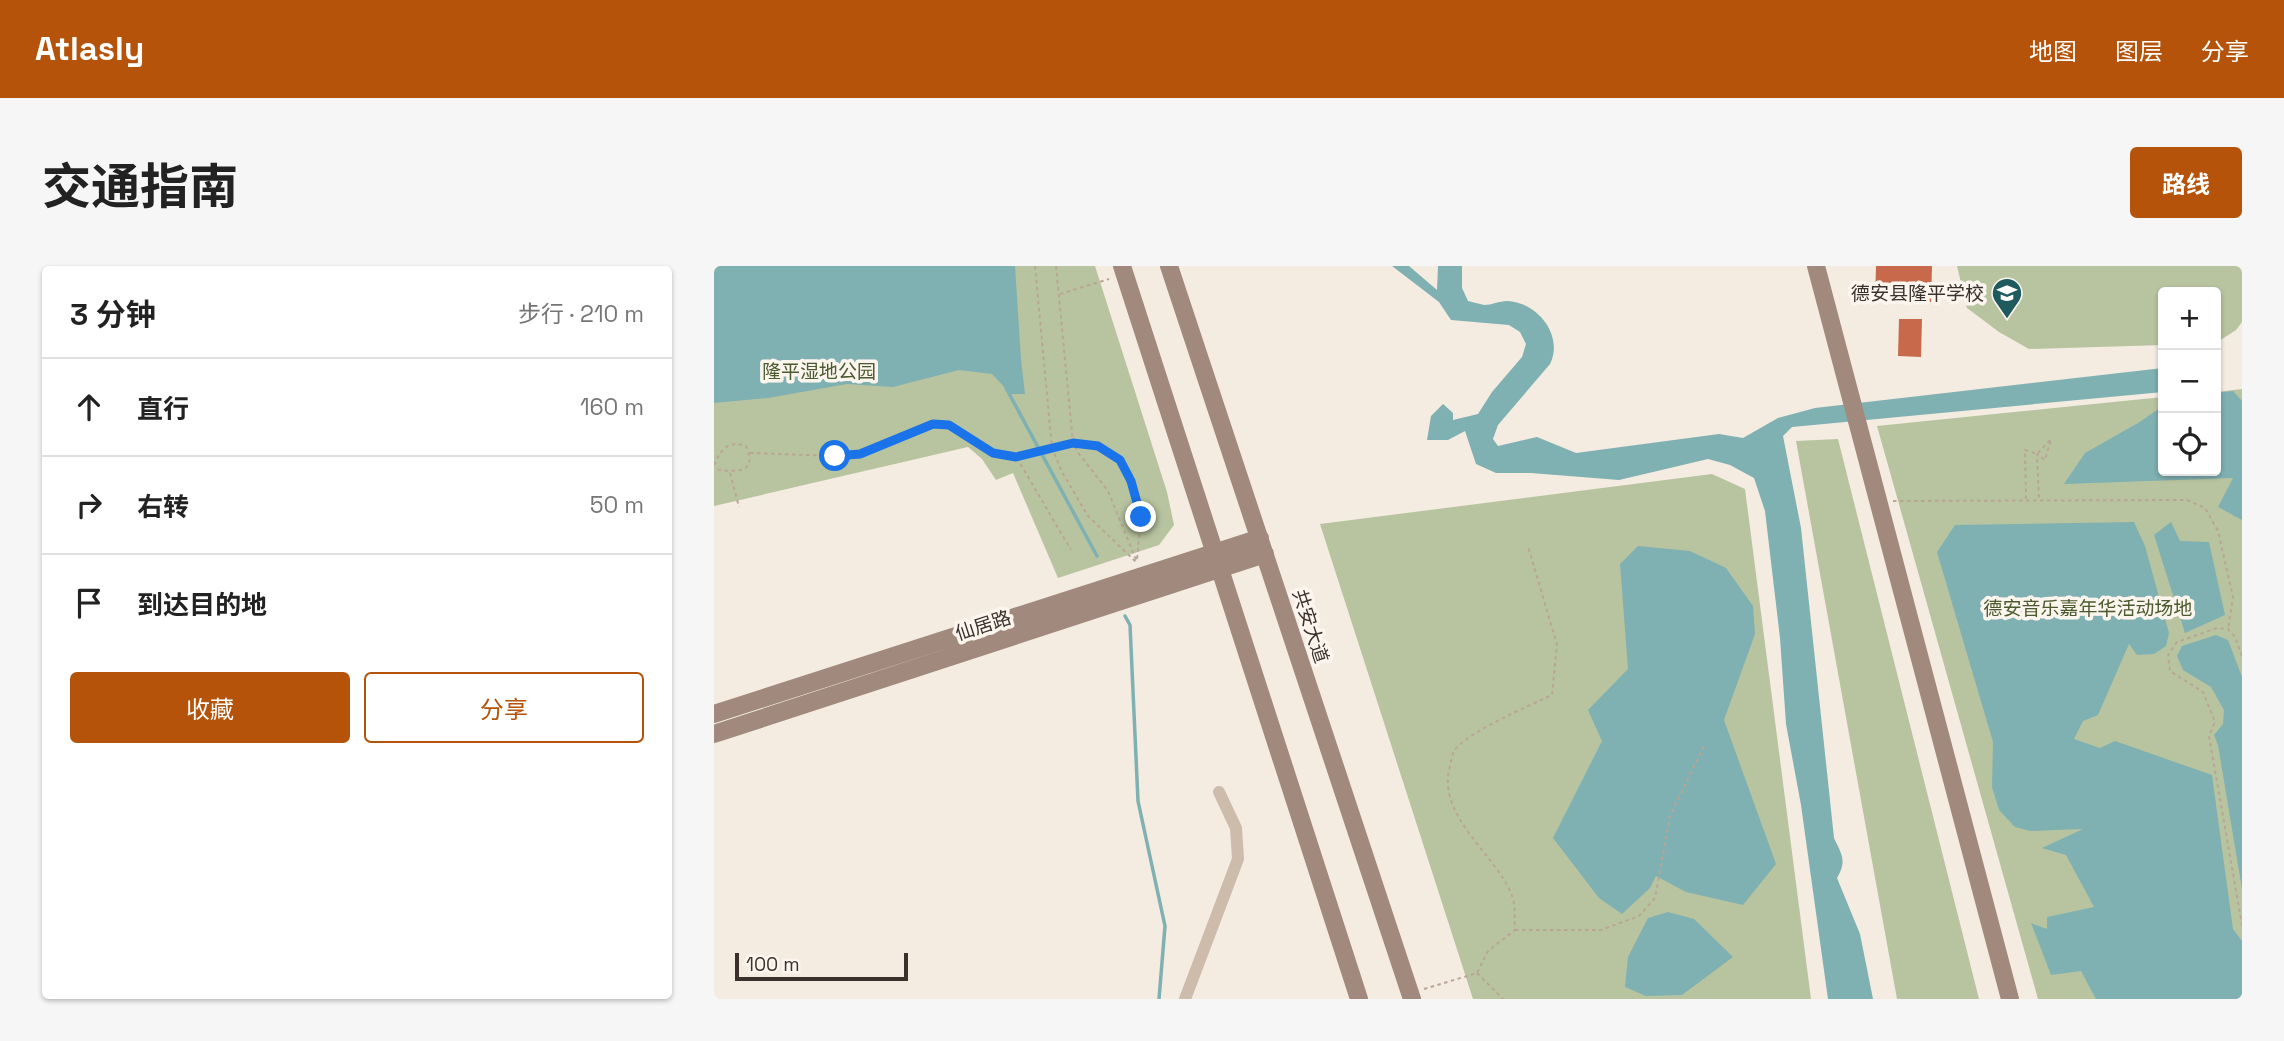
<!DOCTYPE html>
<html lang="zh">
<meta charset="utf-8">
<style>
body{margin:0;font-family:"Space Grotesk","Noto Sans SC",sans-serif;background:#f6f6f6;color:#222}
.controls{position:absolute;right:21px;top:21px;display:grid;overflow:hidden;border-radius:7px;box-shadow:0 2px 5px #0004}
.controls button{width:63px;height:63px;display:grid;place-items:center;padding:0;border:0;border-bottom:2px solid #e0e0e0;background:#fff;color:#222;font:35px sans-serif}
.scale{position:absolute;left:21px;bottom:18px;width:173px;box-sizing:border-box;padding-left:7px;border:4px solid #3b302b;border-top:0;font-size:19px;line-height:24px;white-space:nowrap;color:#3b302b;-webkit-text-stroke:5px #fbf5ee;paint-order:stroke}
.stop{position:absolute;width:21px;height:21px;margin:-16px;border:5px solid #1a73e8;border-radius:50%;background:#fff}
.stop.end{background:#1a73e8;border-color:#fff;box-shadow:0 2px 7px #0008}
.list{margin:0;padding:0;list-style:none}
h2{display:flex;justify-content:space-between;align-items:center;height:91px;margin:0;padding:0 28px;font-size:30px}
h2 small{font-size:23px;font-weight:400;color:#767676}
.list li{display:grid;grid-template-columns:46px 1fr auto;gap:21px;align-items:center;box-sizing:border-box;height:98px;padding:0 28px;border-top:2px solid #e0e0e0}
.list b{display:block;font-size:26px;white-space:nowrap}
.list em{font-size:23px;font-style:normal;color:#767676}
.actions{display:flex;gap:14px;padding:21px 28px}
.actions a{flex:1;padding:16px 0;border:2px solid #b45309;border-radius:7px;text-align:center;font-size:24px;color:#b45309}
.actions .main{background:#b45309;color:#fff}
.icon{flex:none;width:38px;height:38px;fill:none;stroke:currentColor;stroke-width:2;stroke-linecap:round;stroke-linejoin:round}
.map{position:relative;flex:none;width:1528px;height:733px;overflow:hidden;border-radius:7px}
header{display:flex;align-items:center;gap:42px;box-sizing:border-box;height:98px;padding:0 35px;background:#b45309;color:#fff}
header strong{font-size:33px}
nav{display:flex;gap:38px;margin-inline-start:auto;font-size:24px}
.intro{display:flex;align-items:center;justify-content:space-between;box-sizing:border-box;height:168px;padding:0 42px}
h1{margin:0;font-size:49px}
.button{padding:18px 32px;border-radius:7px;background:#b45309;color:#fff;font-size:24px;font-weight:700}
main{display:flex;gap:42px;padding:0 42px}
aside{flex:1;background:#fff;border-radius:7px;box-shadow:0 2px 5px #0004}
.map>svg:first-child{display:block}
.green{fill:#b8c4a0}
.water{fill:#7fb0b2}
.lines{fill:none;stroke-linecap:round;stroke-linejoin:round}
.stream{stroke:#7fb0b2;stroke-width:3.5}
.building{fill:#c8694b}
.path{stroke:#b9a596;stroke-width:2;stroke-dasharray:3.5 3.5;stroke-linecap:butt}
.street{stroke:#cdbbac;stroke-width:12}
.secondary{stroke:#a18a7d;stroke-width:18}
.route{stroke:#1a73e8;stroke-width:9}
.labels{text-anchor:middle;stroke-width:7;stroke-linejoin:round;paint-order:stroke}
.poi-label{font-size:19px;fill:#3b302b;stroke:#fbf5ee;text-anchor:end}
.park-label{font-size:19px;fill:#4a5a2e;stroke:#fbf5ee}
.street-label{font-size:19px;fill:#3b302b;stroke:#fbf5ee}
</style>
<header>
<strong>Atlasly</strong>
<nav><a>地图</a><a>图层</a><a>分享</a></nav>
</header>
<div class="intro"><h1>交通指南</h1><a class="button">路线</a></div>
<main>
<aside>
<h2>3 分钟<small>步行 · 210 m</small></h2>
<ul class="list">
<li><svg class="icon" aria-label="ahead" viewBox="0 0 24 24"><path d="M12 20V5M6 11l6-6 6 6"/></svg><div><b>直行</b></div><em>160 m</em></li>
<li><svg class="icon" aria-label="right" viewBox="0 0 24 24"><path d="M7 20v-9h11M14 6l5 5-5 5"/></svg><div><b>右转</b></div><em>50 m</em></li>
<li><svg class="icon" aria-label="arrive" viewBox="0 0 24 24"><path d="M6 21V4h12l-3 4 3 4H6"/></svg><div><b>到达目的地</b></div></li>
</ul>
<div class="actions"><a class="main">收藏</a><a>分享</a></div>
</aside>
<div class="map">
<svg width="1528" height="733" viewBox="0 0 1528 733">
<rect width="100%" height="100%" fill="#f4ebe1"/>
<path class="green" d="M0,0h381l72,226 7,33 -15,20 -101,33 -45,-105 -17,7 -14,-21 -14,-12 -254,59z
M1243,0h285v56l-6,8 -20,13v-51h-53v53l-134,4 -30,-17 -32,-24z
M1528,123v610h-204l-161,-573 286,-29v74h53v-79z
M1124,173l141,560h-82l-101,-558z
M998,208l33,15 66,510h-338l-153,-475z"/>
<path class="water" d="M0,0h301l6,93 4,35h-14l-19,-20 -33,-4 -66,17 -46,-3 -79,14 -54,5z
M678,0h17l28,24 1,-24h24v22l6,13c5,1 11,3 16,4 8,0 15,-4 23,-4 31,1 57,35 43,63l-52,61 -5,14 5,7 39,-9 39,16 143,-19 24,4 35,-20 37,-10 348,-40v24l-371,35 -9,9 18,92 33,310c8,17 13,23 3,40l23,56 13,65h-45l-27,-194 -15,-81 -6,-86 -15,-127 -11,-33 -24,-13 -22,-6 -89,21 -88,-7h-35l-20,-9 -11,-33 -17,9h-21l4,-24 12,-12 10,9v7l25,-6 14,-22 30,-35 4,-13 -6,-12 -11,-7 -58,-5 -12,-18z
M1519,125l9,10v119l-24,-13 15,-29 -169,6 21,-31 53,-30 25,-17v65h53v-78z
M1420,256l11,24 24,87 -3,13 -12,8 -17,1 -8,-11 -31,71 -15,6 -9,18 26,9 15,-7 97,34 21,154 9,12v58h-146l-15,-28 -30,4 -20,-52 16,6v-12l47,-10 -28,-52 -24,-7 41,-19 -53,2 -15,-4 -16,-17 -7,-23 1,-45 -56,-190 18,-27z
M1457,256l9,19 29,1 16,73 -40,18 -31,-98z
M924,280l52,5 36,17 27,38 2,28 -31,86 52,144 -33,41 -57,-13 -30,-16 -6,12 -28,26 -23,-16 -46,-60 49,-97 -14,-31 40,-41 -8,-105z
M1502,369l12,5 14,37v212l-24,-144 -4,-10 9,-11 1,-14 -13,-23 -28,-17 -6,-14 5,-10z
M954,646l26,7 39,38 -51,38 -36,1 -21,-9 3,-30 20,-39z"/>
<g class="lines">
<path class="stream" d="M292,122l91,168
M411,350l5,9 8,176 27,125 -6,73"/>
</g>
<path class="building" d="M1162,0h56l-1,36 -56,-2z
M1185,53h23l-1,38 -23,-1z"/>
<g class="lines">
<path class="path" d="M321,0l17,182 10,24 26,44 48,46
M342,0l17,177 6,11 29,37 29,71
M346,28l49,-15
M36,187l85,3 26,-2 72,-30 16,1 44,28 23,4 57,-14 25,3 22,14 11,21 10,36 -4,43
M303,192l54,92
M0,199c7,-16 14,-25 32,-19 13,29 -13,26 -32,23
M16,207l9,34
M1312,233l-1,-49 12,4 14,-15 -6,21 -8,-6 2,45
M1179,235l294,-1 18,8 13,23 15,66 -5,32
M1528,390l-7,-19 -7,-8 -11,-1 -40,14 -9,13 2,16 33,21 12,30 -6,14 33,189
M801,664h86l38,-14 16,-18 15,-82 35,-72
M763,707l26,26
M710,723l53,-16 11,-22 27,-21c-1,-13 1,-26 -4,-37 -17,-40 -75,-78 -61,-127 1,-4 2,-12 4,-15 11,-18 77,-46 98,-56l5,-50 -29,-99"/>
<path class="street" d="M471,733l53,-140 -2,-31 -17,-36"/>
<path class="secondary" d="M408,0l237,733
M455,0l243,733
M1102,0l194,733
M0,448l546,-176
M0,468l551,-180"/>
</g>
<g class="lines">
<path class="route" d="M121,190l25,-2 73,-30 16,1 44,28 23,4 57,-14 25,3 22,14 11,21 10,36"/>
</g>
<defs>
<g id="school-pin" transform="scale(1.575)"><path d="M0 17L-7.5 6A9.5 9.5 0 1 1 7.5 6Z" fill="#1f5a5e" stroke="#fbf5ee"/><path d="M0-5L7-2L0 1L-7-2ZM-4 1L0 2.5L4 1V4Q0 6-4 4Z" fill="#fff"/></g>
</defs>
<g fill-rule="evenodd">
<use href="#school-pin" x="1293" y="27"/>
</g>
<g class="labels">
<g class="poi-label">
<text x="1270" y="34">德安县隆平学校</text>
</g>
<g class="park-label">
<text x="105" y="112">隆平湿地公园</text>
<text x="1374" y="349">德安音乐嘉年华活动场地</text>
</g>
<g class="street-label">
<text transform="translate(269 359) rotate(-18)" y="7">仙居路</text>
<text transform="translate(597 360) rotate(72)" y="7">共安大道</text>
</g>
</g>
</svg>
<div class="controls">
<button>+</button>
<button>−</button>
<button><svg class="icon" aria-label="locate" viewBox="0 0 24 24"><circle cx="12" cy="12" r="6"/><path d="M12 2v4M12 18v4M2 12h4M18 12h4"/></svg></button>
</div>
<div class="scale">100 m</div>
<div class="stop" style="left:121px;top:190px"></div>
<div class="stop end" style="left:427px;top:251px"></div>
</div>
</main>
